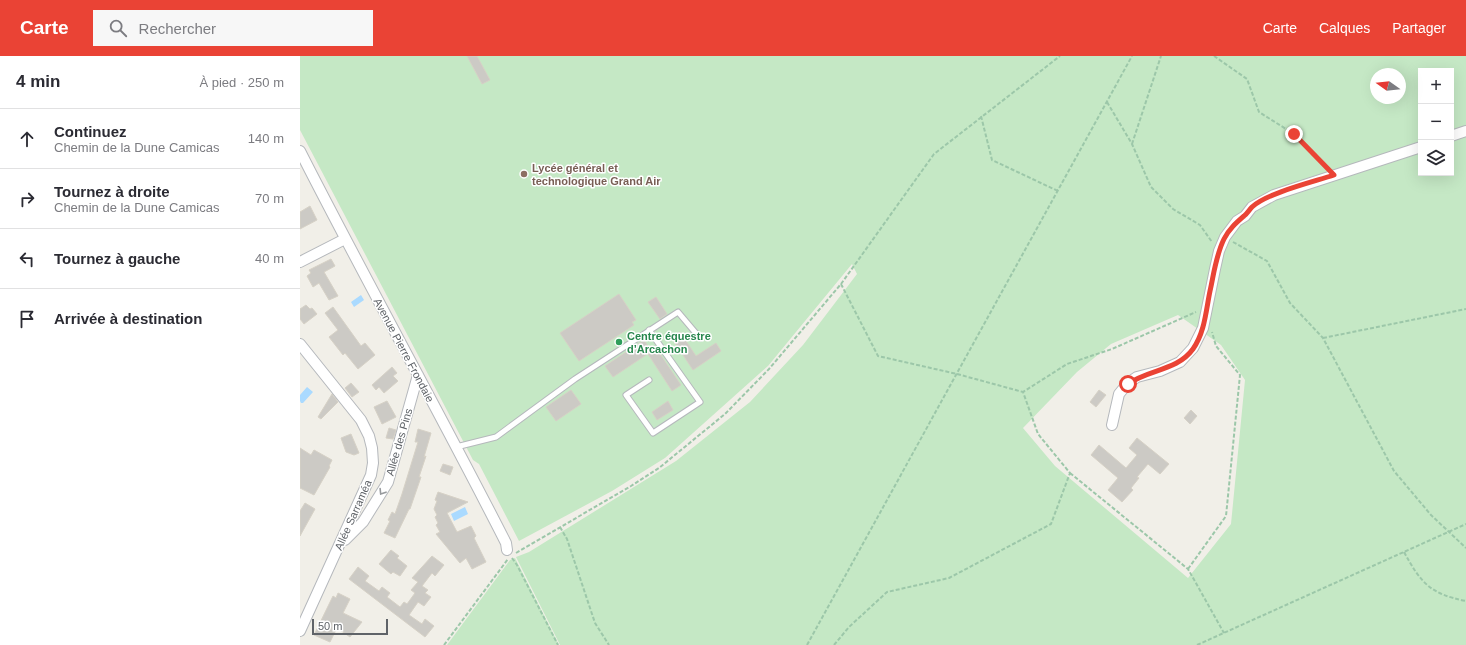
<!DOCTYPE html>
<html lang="fr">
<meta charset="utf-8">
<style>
body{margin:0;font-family:Arial,sans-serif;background:#f7f7f7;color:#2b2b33}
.controls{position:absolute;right:12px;top:12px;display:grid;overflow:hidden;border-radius:0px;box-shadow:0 4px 16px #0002}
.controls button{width:36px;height:36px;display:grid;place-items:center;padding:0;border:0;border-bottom:1px solid #e1e1e2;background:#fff;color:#2b2b33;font:20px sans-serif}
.compass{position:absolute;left:1070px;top:12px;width:36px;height:36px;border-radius:50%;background:#fff;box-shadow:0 4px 16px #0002;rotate:285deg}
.scale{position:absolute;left:12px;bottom:10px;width:76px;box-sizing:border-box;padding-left:4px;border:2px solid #5f6368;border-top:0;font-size:11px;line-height:14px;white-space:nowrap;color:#5f6368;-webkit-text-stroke:3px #fff;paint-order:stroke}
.stop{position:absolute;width:12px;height:12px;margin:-9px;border:3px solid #ea4335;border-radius:50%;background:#fff}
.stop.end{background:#ea4335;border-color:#fff;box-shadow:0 1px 4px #0008}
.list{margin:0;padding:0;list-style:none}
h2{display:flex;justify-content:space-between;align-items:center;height:52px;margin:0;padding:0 16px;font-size:17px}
h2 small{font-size:13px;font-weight:400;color:#7c7c81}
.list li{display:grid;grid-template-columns:26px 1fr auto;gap:12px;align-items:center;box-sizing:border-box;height:60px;padding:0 16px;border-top:1px solid #e1e1e2}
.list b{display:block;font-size:15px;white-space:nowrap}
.list p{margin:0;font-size:13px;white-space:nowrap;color:#7c7c81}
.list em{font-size:13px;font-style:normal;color:#7c7c81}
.icon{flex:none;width:22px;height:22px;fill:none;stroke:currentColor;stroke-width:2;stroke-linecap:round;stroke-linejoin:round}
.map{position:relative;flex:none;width:1166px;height:589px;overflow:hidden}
header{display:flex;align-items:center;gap:24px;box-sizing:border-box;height:56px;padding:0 20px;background:#ea4335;color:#fff}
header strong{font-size:19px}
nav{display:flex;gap:22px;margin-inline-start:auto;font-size:14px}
.search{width:280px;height:36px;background:#f7f7f7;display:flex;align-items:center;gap:10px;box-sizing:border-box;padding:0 14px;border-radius:0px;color:#7c7c81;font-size:15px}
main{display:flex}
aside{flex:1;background:#fff}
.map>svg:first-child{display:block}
.green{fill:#c5e8c5;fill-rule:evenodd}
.water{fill:#aadaff}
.building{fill:#cccac5;stroke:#d6d1c6}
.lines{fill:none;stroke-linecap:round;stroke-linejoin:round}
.service-casing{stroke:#b5b8bc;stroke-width:7}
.minor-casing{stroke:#b5b8bc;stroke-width:12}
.path{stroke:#9cc7a9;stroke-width:2;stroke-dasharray:4 2;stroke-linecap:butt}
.service{stroke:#fff;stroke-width:5}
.minor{stroke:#fff;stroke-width:10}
.oneway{stroke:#979a9d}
.route{stroke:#ea4335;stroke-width:5}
.education-dot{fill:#8d6e63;stroke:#fff;stroke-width:1.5}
.leisure-dot{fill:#2e9e5b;stroke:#fff;stroke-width:1.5}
.labels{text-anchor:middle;stroke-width:3;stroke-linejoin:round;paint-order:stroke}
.education-label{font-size:11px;font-weight:bold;fill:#785e54;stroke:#fff;text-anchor:start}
.leisure-label{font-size:11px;font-weight:bold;fill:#27864d;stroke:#fff;text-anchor:start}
.street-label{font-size:11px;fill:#5f6368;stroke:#fff}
</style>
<header>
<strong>Carte</strong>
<div class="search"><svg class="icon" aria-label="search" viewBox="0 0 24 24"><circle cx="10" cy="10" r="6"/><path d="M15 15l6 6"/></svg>Rechercher</div>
<nav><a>Carte</a><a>Calques</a><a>Partager</a></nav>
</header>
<main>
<aside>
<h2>4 min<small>À pied · 250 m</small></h2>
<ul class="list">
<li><svg class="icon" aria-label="ahead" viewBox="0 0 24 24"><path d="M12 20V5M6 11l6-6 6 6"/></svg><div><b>Continuez</b><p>Chemin de la Dune Camicas</p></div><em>140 m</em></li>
<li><svg class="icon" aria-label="right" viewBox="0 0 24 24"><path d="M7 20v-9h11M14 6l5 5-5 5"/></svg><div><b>Tournez à droite</b><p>Chemin de la Dune Camicas</p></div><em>70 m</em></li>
<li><svg class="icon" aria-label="left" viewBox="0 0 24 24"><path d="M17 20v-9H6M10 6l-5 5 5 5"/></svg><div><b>Tournez à gauche</b></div><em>40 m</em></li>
<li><svg class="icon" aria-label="arrive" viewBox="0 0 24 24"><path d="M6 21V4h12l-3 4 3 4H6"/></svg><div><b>Arrivée à destination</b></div></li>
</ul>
</aside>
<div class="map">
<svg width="1166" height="589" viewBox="0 0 1166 589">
<rect width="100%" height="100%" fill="#f1efe8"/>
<path class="green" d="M0,0h1166v589h-906l-44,-88 13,-5 147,-91 74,-59 53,-57 54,-71 -5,-10 -84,102 -103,92 -53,33 -93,50 -40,-77 -6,-4 -173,-330zM1121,15h30v102h-30zM1076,18h24v24h-24zM878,259l43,30 24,35 -14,144 -43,54 -133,-112 -32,-38 54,-56 34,-28z
M215,502l44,87h-112l63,-85z"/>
<path class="water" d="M61,239l3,5 -10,7 -3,-5z
M7,331l6,5 -10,11h-2l-1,-2v-6z
M165,451l3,7 -14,7 -3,-7z"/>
<path class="building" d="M167,0h10l13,24 -8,4z
M10,150l7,14 -17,9v-17z
M31,203l4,7 -11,6 14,24 -9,4 -10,-17 -6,4 -6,-11 4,-3 -2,-3z
M319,238l17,26 -4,2 2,3 -55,36 -19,-28z
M356,241l11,17 -7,5 -12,-17z
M6,249l4,4 2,-1 5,6 -13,10 -4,-5v-10z
M33,251l28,39 4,-3 10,12 -17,14 -13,-16 -2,2 -14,-18 9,-7 -13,-17z
M380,276l16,24 20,-13 5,8 -28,19 -22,-33z
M344,284l7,11 5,-3 25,37 -9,6 -24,-37 1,-1 -36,24 -8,-11z
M92,311l5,6 -4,3 5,5 -14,12 -5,-6 -3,3 -4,-5z
M51,327l8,9 -7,5 -7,-9z
M271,334l10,14 -25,17 -10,-14z
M799,334l7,5 -10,12 -6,-5z
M32,338l6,8 -17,17 -3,-2z
M87,345l9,16 -14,7 -8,-17z
M368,345l5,9 -16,10 -5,-8z
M891,354l6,6 -7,8 -6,-6z
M89,372l7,2 -3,9 -7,-1z
M118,373l13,4 -7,24 2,-1 -7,21h2l-11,32h-1l-14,29 -11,-5 6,-12 -2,-1 4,-8 3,2 7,-20 16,-52h-3z
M51,378l8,19 -5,2 -8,-3 -5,-14z
M837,382l32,26 -9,10 -12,-10 -11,13 2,1 -8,10 2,2 -11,12 -14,-12 10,-12 -27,-23 8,-10 27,23 11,-13 -8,-7z
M0,392l11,7 3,-5 18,10 -3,6 1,1 -16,28 -14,-7z
M143,408l10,3 -3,8 -10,-4z
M138,436l30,10 -21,11 10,19 14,-6 5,10 -2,2 12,24 -14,7 -6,-11 -6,5 -24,-29 4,-2 -4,-7 2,-2 -3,-6 2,-2 -3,-6 3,-8 -2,-1z
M5,447l10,6 -15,27v-25z
M91,494l8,6 -2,2 10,8 -7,10 -7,-4 -2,2 -12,-10z
M132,500l12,9 -9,11 -3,-3 -10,13 6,4 -3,3 6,4 -7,9 -6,-4 -9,13 13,9 3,-5 9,7 -9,11 -76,-58 9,-12 11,9 -4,5 14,10 3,-4 8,6 -3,4 13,10 4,-5 3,2 8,-11 -4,-3 7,-8 -6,-4z
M38,537l12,6 -7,14 19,9 -12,15 -13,-9 -7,14 -16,-7 19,-39 3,2z"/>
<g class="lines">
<g class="service-casing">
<path id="service" d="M349,324l-23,15 27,38 47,-31 -51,-72
M156,391l40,-10 79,-58 103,-67 22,26"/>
</g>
<g class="minor-casing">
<path id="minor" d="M1151,80l15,-5
M0,95c67,132 139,260 206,392l1,7
M0,206l45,-23
M0,288l61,76 8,16 3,12 1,15 -2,12 -71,156
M812,369l7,-31 9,-11 9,-6 23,-6 20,-9 13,-14 10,-20 12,-59 4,-18 6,-14 12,-16 8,-5 7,-9 22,-12 147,-48
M45,484l18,-18 25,-40 30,-107"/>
</g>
<path class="path" d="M914,0l33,23 12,33 35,22 33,35
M807,46l25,42 19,43 22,22 27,16 12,17
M681,60l11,44 66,31
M832,88l29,-88
M933,186l34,19 23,42 33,35 71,133 37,44 35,33
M541,228l37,72 79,18 66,18
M1023,282l143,-29
M770,417l118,96 36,64
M260,471l7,12 28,84 14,22
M1104,496c17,31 26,42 62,49
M216,497l115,-67 28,-18 66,-54 44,-45 72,-85 93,-130 126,-98
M212,502l5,7 41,80
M888,513l38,-53 14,-141 -24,-29 -4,-14
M144,589l64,-86
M507,589l325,-589
M534,589l15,-18 38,-35 62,-14 102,-54 19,-51 -32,-39 -15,-42 44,-28 45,-15 84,-37
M897,589l269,-121"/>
<use href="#service" class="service"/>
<use href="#minor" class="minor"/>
</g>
<defs><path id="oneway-chevron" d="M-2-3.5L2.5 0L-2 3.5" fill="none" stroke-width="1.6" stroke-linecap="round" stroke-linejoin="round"/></defs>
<use class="oneway" href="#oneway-chevron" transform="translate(82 436) rotate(122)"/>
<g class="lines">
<path class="route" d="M828,328c21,-15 49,-13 65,-35 12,-17 13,-39 17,-58 4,-18 6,-36 14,-52 5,-10 12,-16 20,-23 3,-2 5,-6 8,-9 15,-14 61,-25 82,-32l-40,-41"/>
</g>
<circle class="education-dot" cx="224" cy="118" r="4"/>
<circle class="leisure-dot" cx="319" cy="286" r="4"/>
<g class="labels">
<g class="education-label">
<text x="232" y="116">Lycée général et<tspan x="232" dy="13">technologique Grand Air</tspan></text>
</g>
<g class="leisure-label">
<text x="327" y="284">Centre équestre<tspan x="327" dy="13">d’Arcachon</tspan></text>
</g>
<g class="street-label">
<text transform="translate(104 294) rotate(62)" y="4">Avenue Pierre Frondaie</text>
<text transform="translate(99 386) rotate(-74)" y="4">Allée des Pins</text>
<text transform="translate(53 459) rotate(-66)" y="4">Allée Sarraméa</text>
</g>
</g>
</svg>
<div class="controls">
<button>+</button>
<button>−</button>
<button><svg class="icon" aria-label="layers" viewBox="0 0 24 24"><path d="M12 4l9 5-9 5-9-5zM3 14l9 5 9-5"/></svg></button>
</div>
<svg class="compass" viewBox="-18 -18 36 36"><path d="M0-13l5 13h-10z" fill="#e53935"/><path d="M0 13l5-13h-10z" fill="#7c7c81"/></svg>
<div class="scale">50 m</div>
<div class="stop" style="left:828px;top:328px"></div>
<div class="stop end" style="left:994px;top:78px"></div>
</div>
</main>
